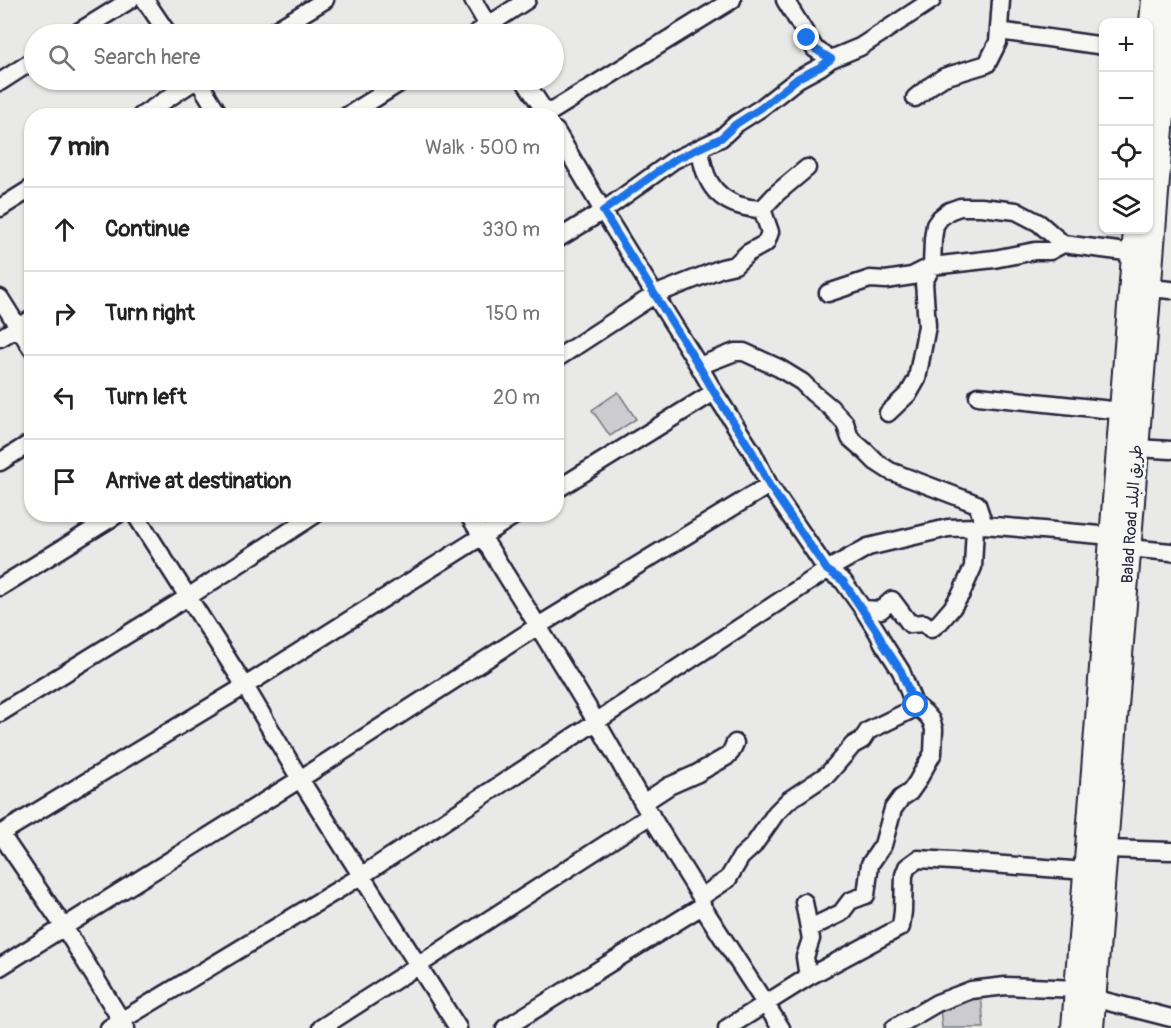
<!DOCTYPE html>
<meta charset="utf-8">
<style>
body{margin:0;font-family:Pangolin,"Playpen Sans Arabic",sans-serif;background:#f6f6f6;color:#222}
.controls{position:absolute;right:18px;top:18px;display:grid;overflow:hidden;border-radius:12px;box-shadow:0 2px 4px #0004}
.controls button{width:54px;height:54px;display:grid;place-items:center;padding:0;border:0;border-bottom:2px solid #e0e0e0;background:#fff;color:#222;font:30px sans-serif}
.stop{position:absolute;width:18px;height:18px;margin:-14px;border:4px solid #1a73e8;border-radius:50%;background:#fff}
.stop.end{background:#1a73e8;border-color:#fff;box-shadow:0 2px 6px #0008}
.list{margin:0;padding:0;list-style:none}
h2{display:flex;justify-content:space-between;align-items:center;height:78px;margin:0;padding:0 24px;font-size:26px}
h2 small{font-size:20px;font-weight:400;color:#767676}
.list li{display:grid;grid-template-columns:39px 1fr auto;gap:18px;align-items:center;box-sizing:border-box;height:84px;padding:0 24px;border-top:2px solid #e0e0e0}
.list b{display:block;font-size:22px;white-space:nowrap}
.list em{font-size:20px;font-style:normal;color:#767676}
.icon{flex:none;width:33px;height:33px;fill:none;stroke:currentColor;stroke-width:2;stroke-linecap:round;stroke-linejoin:round}
.map{position:relative;flex:none;width:1171px;height:1028px;overflow:hidden}
.search{position:absolute;background:#fff;box-shadow:0 2px 4px #0004;left:24px;top:24px;width:540px;height:66px;display:flex;align-items:center;gap:15px;box-sizing:border-box;padding:0 21px;border-radius:33px;color:#767676;font-size:22px}
.panel{position:absolute;background:#fff;box-shadow:0 2px 4px #0004;left:24px;top:108px;width:540px;height:414px;border-radius:24px}
.map>svg:first-child{display:block}
.green{fill:#ccccce;stroke:#777784;stroke-width:1.5}
.lines{fill:none;stroke-linecap:round;stroke-linejoin:round}
.minor-casing{stroke:#22223b;stroke-width:21}
.highway-casing{stroke:#22223b;stroke-width:28}
.minor{stroke:#f6f6f2;stroke-width:16}
.highway{stroke:#f6f6f2;stroke-width:24}
.route{stroke:#1a73e8;stroke-width:8}
.labels{text-anchor:middle;stroke-width:6;stroke-linejoin:round;paint-order:stroke}
.street-label{font-size:16px;fill:#22223b;stroke:#f6f6f2}
</style>
<div class="map">
<svg width="1171" height="1028" viewBox="0 0 1171 1028">
<rect width="100%" height="100%" fill="#e9e9e7"/>
<filter id="ink" filterUnits="userSpaceOnUse"><feTurbulence type="fractalNoise" baseFrequency=".0167" numOctaves="2"/><feDisplacementMap in="SourceGraphic" scale="12" xChannelSelector="R" yChannelSelector="G"/><feConvolveMatrix kernelMatrix="1 2 1 2 8 2 1 2 1" color-interpolation-filters="sRGB"/></filter>
<g filter="url(#ink)">
<path class="green" d="M618,392l18,27 -26,17 -18,-26z
M981,995l3,33h-42l-2,-20z"/>
<g class="lines">
<g class="minor-casing">
<path id="minor" d="M145,0l23,34
M473,0l20,34
M785,0l30,49 16,10
M999,31l105,15
M75,34l55,-34
M269,34l56,-34
M475,34l52,-34
M198,80l22,36
M524,80l24,36
M0,82l34,-22
M915,98l15,-12 14,-9 43,-13 11,-22 3,-42
M141,116l55,-36
M347,116l57,-36
M544,116l188,-116
M556,131l47,80 96,155 15,26 39,61 16,32 58,85 16,11 20,28 15,24 5,10 18,28 13,33 11,9 6,7 3,9 -1,24 -16,29 -7,10 -9,6 -8,11 -10,36 -13,19 -4,31 -16,6 -9,12 -31,15
M700,148c3,26 11,48 38,57 9,3 15,4 24,4l15,-16 30,-25
M0,208l32,-20
M556,240l47,-29 71,-51 47,-22 15,-14 25,-16 37,-29 22,-12 11,-8 29,-12 72,-47
M1148,288l23,2
M828,293l42,-14 16,1 26,-4 20,-10 62,-7 41,-8h15l13,-7 71,9
M0,298l32,51
M0,338l32,-19
M556,359l98,-64 68,-27 13,-3 13,-12 18,-10 4,-11 -8,-23
M699,366l36,-14h9l35,16 23,14 11,11 18,15 14,15 5,15 15,13 11,11 14,9 87,33 7,21
M978,396l144,15
M888,413l21,-20 8,-14 10,-53 -3,-44 8,-16 1,-27 2,-14 5,-7 9,-7 11,-4h21l35,4 23,12 24,21
M1136,448l35,2
M0,462l32,-20
M556,490l158,-98
M135,514l110,172 55,93 158,249
M468,514l70,112 58,95 47,82 58,94 1,9 79,122
M1128,548l43,4
M0,587l118,-73
M863,609l18,1 11,-10 18,24 14,-1 7,6 9,-7 12,-14 9,-14 12,-27 2,-40
M0,713l188,-116 128,-83
M643,803l26,-17 27,-12 30,-17 5,-5 4,-9
M0,833l64,94 62,101
M0,834l245,-148 272,-172
M1106,849l65,2
M701,897l27,-18 13,-22 12,-11 23,-33 13,-13 39,-26 25,-29 9,-5 6,-9 43,-21 3,-6
M804,902l7,37 -6,18 3,20
M0,967l300,-188 238,-153 231,-141
M1093,998l78,20
M109,1028l252,-152 466,-306 41,-23 80,-19 27,-1 9,-2 128,11
M321,1028l330,-213
M505,1028l197,-122
M727,1028l81,-51 93,-50 2,-16 1,-36 3,-8 11,-8 34,2 134,10
M894,1028l43,-25 34,-13 35,-4 71,3"/>
</g>
<g class="highway-casing">
<path id="highway" d="M1148,66l6,-66
M1074,1028l62,-798
M1091,1028l80,-1028"/>
</g>
<use href="#minor" class="minor"/>
<use href="#highway" class="highway"/>
</g>
</g>
<g class="lines" filter="url(#ink)">
<path class="route" d="M807,38l8,11 16,10 -11,8 -22,11 -37,30 -25,16 -15,14 -47,22 -71,51 96,155 15,26 39,61 16,32 58,85 16,11 35,52 5,11 18,27 13,33 2,1"/>
</g>
<g class="labels">
<g class="street-label">
<text transform="translate(1131 514) rotate(-86)" y="6">Balad Road طريق البلد</text>
</g>
</g>
</svg>
<div class="controls">
<button>+</button>
<button>−</button>
<button><svg class="icon" aria-label="locate" viewBox="0 0 24 24"><circle cx="12" cy="12" r="6"/><path d="M12 2v4M12 18v4M2 12h4M18 12h4"/></svg></button>
<button><svg class="icon" aria-label="layers" viewBox="0 0 24 24"><path d="M12 4l9 5-9 5-9-5zM3 14l9 5 9-5"/></svg></button>
</div>
<div class="stop" style="left:916px;top:705px"></div>
<div class="stop end" style="left:807px;top:38px"></div>
<div class="search"><svg class="icon" aria-label="search" viewBox="0 0 24 24"><circle cx="10" cy="10" r="6"/><path d="M15 15l6 6"/></svg>Search here</div>
<section class="panel">
<h2>7 min<small>Walk · 500 m</small></h2>
<ul class="list">
<li><svg class="icon" aria-label="ahead" viewBox="0 0 24 24"><path d="M12 20V5M6 11l6-6 6 6"/></svg><div><b>Continue</b></div><em>330 m</em></li>
<li><svg class="icon" aria-label="right" viewBox="0 0 24 24"><path d="M7 20v-9h11M14 6l5 5-5 5"/></svg><div><b>Turn right</b></div><em>150 m</em></li>
<li><svg class="icon" aria-label="left" viewBox="0 0 24 24"><path d="M17 20v-9H6M10 6l-5 5 5 5"/></svg><div><b>Turn left</b></div><em>20 m</em></li>
<li><svg class="icon" aria-label="arrive" viewBox="0 0 24 24"><path d="M6 21V4h12l-3 4 3 4H6"/></svg><div><b>Arrive at destination</b></div></li>
</ul>
</section>
</div>
